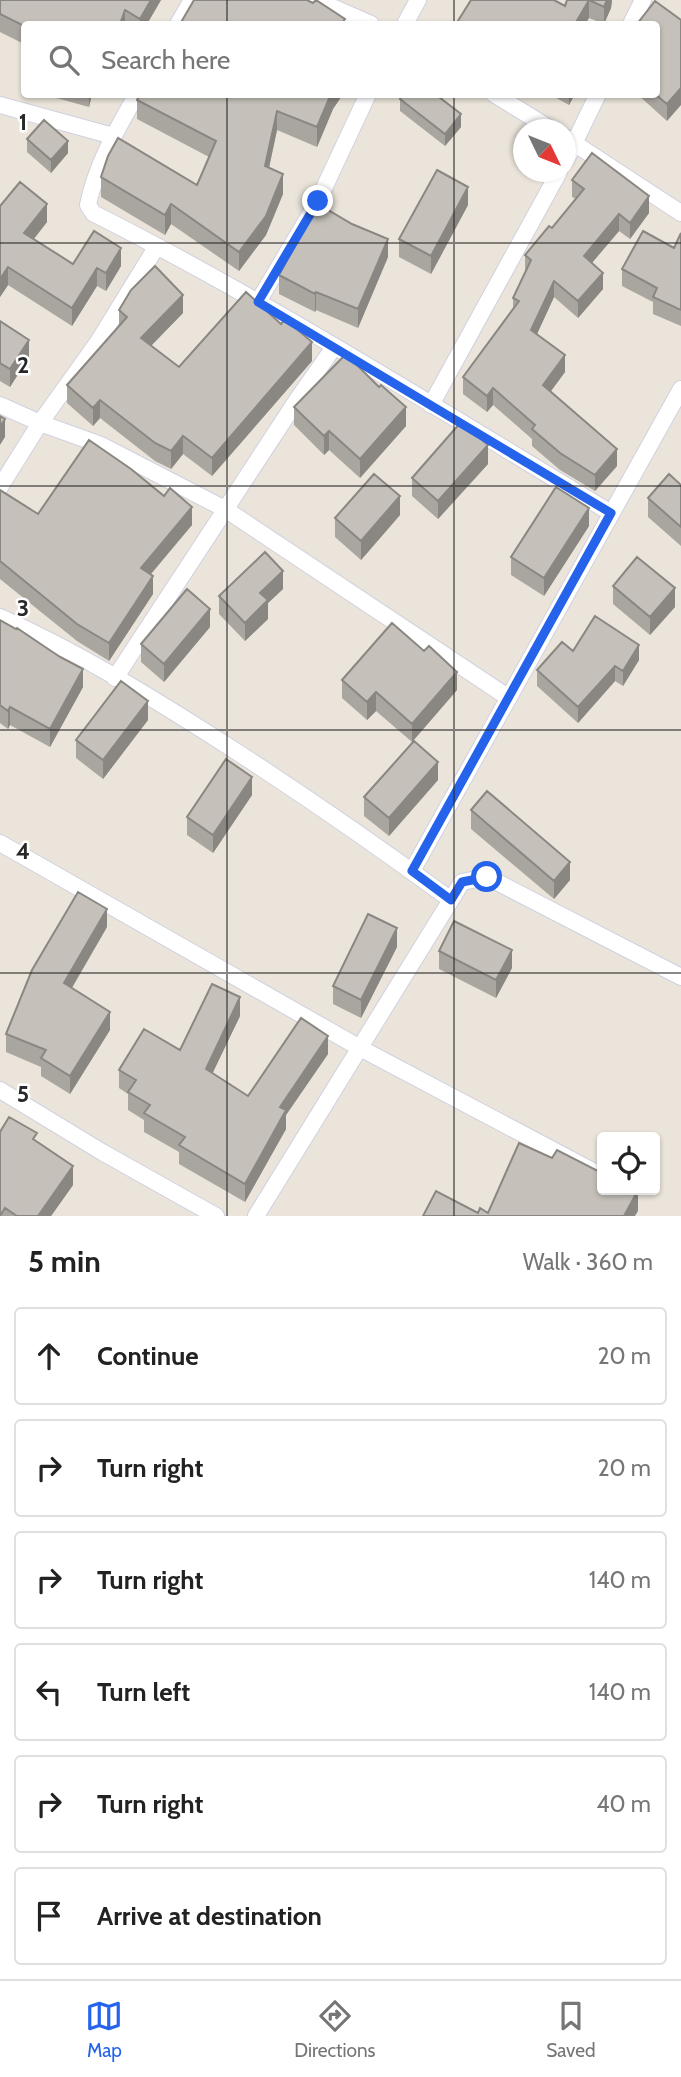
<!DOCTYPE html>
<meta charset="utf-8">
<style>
body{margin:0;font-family:Cabin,sans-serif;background:#f2f2f2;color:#222}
.controls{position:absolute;right:21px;bottom:21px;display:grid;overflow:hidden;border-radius:7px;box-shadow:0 2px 5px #0004}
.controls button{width:63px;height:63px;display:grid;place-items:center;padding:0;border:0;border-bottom:2px solid #e0e0e0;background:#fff;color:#222;font:35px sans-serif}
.compass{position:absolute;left:513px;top:119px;width:63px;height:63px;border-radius:50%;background:#fff;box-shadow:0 2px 5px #0004;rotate:133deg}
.stop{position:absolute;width:21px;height:21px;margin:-16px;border:5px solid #2563eb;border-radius:50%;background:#fff}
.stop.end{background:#2563eb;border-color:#fff;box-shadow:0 2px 7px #0008}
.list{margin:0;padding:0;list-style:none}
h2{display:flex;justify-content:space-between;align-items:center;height:91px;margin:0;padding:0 28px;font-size:30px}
h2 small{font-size:23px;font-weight:400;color:#767676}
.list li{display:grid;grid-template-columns:46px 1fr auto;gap:21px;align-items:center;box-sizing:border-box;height:98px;margin:0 14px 14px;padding:0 14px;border:2px solid #e0e0e0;border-radius:7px}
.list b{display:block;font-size:26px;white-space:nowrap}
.list em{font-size:23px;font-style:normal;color:#767676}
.icon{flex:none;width:38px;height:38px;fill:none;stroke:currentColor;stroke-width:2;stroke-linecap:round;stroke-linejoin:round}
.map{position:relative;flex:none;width:681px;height:1216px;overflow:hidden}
.search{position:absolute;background:#fff;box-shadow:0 2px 5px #0004;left:21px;right:21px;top:21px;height:77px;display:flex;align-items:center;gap:18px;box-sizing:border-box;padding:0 24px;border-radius:7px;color:#767676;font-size:26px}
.sheet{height:763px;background:#fff}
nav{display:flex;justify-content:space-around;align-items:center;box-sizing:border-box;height:98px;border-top:2px solid #e0e0e0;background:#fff;font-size:19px;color:#767676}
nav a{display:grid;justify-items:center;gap:4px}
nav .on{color:#2563eb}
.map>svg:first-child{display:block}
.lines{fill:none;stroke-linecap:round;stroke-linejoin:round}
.street-casing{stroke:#d0d1e0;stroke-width:18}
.street{stroke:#fff;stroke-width:16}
.wall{fill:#a9a6a0}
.shaded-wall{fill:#8a8782}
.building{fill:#c5c1ba;stroke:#8a8782;stroke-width:2}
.route{stroke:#2563eb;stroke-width:9}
.grid{fill:none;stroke:#282828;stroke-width:2;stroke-opacity:0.55}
.grid-label{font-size:23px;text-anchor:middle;font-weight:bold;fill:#282828;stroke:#fff;stroke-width:5;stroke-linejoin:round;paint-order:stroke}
</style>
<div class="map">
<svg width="681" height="1216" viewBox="0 0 681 1216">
<rect width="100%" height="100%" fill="#eae4da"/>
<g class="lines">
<g class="street-casing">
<path id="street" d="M316,0l55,24
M178,24l14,-24
M405,24l13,-24
M631,24l12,-24
M137,94c-20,35 -41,71 -49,111l5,8c178,90 347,197 518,300
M494,94l58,36
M0,105l113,31
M566,138l115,75
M566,160l32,-66
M258,302l60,-101 50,-107
M0,405l40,18 61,22 124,64 284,189
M431,405l128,-233
M0,487l40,-64 58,-81 59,-96
M0,617c78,35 151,80 223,126 78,50 153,102 228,157
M115,678l184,-281 35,-50
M0,843l360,205 242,128
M412,871l269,-482
M0,1090l102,62 114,64
M256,1216l206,-334 25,-5 194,100"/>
</g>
<use href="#street" class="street"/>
</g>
<path class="wall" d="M0,0h161l-14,24h-123v20l-24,-12z
M567,0h45l-1,8 -7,16 -15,-6 -4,6h-129l109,-18z
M681,20l-14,101 -30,-27h19z
M42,94h50l-3,13z
M140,94h203l-10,15 -16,38 -40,-17 -8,38 14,26 -17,41 -27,36 -68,-47 -6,11 -64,-38v-20l96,8 12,-28 -72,-38v-19z
M549,94h26l-6,11z
M400,99l61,28 -16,19 -45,-35z
M27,139l41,14 -17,20 -24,-21z
M572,180l77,33 -19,26 -11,-8 -27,32 11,26 -25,29 -24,-21 -17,37 28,38 -15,20 67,74 -22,25 -35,-21 -28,-24v-7l-39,-34 -6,7 -24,-18v-17l50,-69v-10l13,-26 -1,-1v-16l27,-27 24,-29 -4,-2z
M468,205l-37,69 -32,-17v-18z
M0,206l47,16 -13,17 39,25 48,2 -15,25 -9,-5 -25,40 -64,-41 -8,12z
M681,233v93l-28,-12v-12l-31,-16v-17l52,-21z
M388,257l-30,71 -42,-18 -1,2 -36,-18v-19z
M119,310l64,3 -32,33 28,21 133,-6 -100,115 -29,-22 -12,15 -16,-8 -55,-43 -7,8 -26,-23v-18l52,-59z
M0,321l29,36 -19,30 -10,-6z
M294,407l112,19 -46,52 -31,-28 -5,5 -30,-30z
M488,464l-50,55 -26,-23v-18z
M681,485v61l-33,-29v-19z
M0,490l38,24 154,11 -42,49 3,20 -44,67 -32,-20 -77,-62z
M400,515l-39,45 -26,-23v-19z
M589,526l-45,70 -33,-21v-18z
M613,586l62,21 -25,28 -37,-31z
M283,589l-15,14v16l-23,22 -26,-27v-18z
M0,620l83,67 -33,60 -40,-22 -2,4 -8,-6z
M210,627l-46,55 -23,-20v-18z
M424,651l33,39 -45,52 -36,-31 -9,9 -25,-22v-18z
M573,651l66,9 -16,26 -8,-5 -37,42 -41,-37v-16z
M148,720l-45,59 -27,-21v-18z
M438,780l-49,56 -25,-20v-19z
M252,795l-39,58 -26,-18v-18z
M471,810l99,70 -16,19 -83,-70z
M107,927l-35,61 38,42 -40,64 -29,-18v-9l-35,-15v-18z
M397,947l-36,71 -28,-14v-18z
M439,951l73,17 -16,30 -57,-29z
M240,1016l-28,57 36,23 80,-42 -42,61v14l-41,73 -66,-38v-12l-35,-20v-12l-16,-10v-16l-9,-6v-18l61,-20z
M37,1142l36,43 -22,31h-51z"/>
<path class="shaded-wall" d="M151,0h10l-14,24h-7v-5z
M589,0v18l-4,6h-10z
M607,0h5l-1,8 -7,16v-17z
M125,10v14h-5z
M681,88v17l-14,16v-17z
M89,94h3l-3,13z
M331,94h12l-10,15 -16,38v-20z
M569,94h6l-6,11z
M277,111v19l-12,56v-20z
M461,114v13l-16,19v-12z
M68,141v12l-17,20v-13z
M283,174v20l-17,41 -27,36v-19z
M468,187v18l-37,69v-18z
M649,196v17l-19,26v-16z
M47,204v18l-23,29v-18z
M171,204v20l-6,11v-20z
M619,214v17l-35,41v-16z
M388,239v18l-30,71v-19z
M121,248v18l-15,25v-18z
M8,267v18l-8,12v-18z
M97,268v18l-25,40v-18z
M603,273v16l-25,29v-17z
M554,281v16l-23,50v-17z
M316,292v18l-1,2v-18z
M183,295v18l-42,43v-18z
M29,340v17l-19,30v-18z
M312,342v19l-100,115v-18z
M565,355v17l-22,30v-17z
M493,388v17l-6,7v-16z
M100,400v18l-7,8v-18z
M406,407v19l-46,52v-19z
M5,419v18l-5,8v-18z
M329,431v19l-5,5v-19z
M183,436v18l-12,15v-18z
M488,445v19l-50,55v-18z
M617,449v17l-22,25v-16z
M400,496v19l-39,45v-19z
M192,507v18l-51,61v-18z
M589,508v18l-45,70v-18z
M283,571v18l-15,14v16l-23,22v-18l15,-30z
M153,576v18l-44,67v-18z
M675,588v19l-25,28v-18z
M210,609v18l-46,55v-18z
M639,645v15l-16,26v-15z
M615,666v15l-37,42v-16z
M83,669v18l-33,60v-18z
M457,672v18l-45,52v-18z
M376,692v19l-9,9v-18z
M148,701v19l-45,59v-19z
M10,707v18l-2,4v-18z
M438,762v18l-49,56v-18z
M252,777v18l-39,58v-18z
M570,862v18l-16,19v-18z
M107,909v18l-43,74v-18z
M397,928v19l-36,71v-18z
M512,950v18l-16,30v-18z
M240,997v19l-34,71v-18z
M110,1012v18l-40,64v-18z
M328,1036v18l-42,61v14l-41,73v-18l35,-77z
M73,1166v19l-22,31h-13z
M638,1190v21l-3,5h-11z"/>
<path class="building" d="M0,0h151l-11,19 -15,-9 -5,14h-96v2l-24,-12z
M194,0h113l6,3 3,-3 29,19 -4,5h-161z
M471,0h83l11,6 2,-6h40l-3,7 -15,-7 -14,24h-119z
M655,1l26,19v68l-14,16 -12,-10h1v-70h-19z
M140,94h191l-14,33 -40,-16 -12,55 18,8 -17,42 -27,36 -68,-48 -6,11 -64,-38 7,-21 10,-18 79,47 19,-44 -79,-41z
M403,94h32l26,20 -16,20 -45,-35z
M44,120l24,21 -17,19 -24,-21z
M592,153l57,43 -19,27 -11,-9 -35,42 19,17 -25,28 -24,-20 -23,49 34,25 -22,30 74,64 -22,26 -35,-22 -28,-24 3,-4 -42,-37 -6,8 -24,-19 56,-76 -6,-3 18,-38 -6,-5 24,-29 3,2 32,-39 -12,-9z
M437,170l31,17 -37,69 -32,-17z
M20,182l27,22 -23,29 49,31 21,-33 27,17 -15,25 -9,-5 -25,40 -64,-41 -8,12v-73z
M318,204l34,20 36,15 -30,70 -42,-17 -1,2 -36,-19z
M643,231l31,17 7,-15v77l-28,-13 4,-9 -35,-19z
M155,266l28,29 -42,43 38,29 67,-75 35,32 4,-5 27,23 -100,116 -29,-22 -12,15 -16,-8 -55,-43 -7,8 -26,-23 60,-68 -8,-7 12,-20z
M0,321l29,19 -19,29 -10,-6z
M346,354l33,33 2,-2 25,22 -46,52 -31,-28 -5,5 -30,-29z
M0,416l5,3 -5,8z
M461,422l27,23 -50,56 -26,-23z
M89,440l42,29 33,27 6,-8 22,19 -51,61 12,8 -44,67 -32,-19 -77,-63v-71l38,24z
M374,474l26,22 -39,45 -26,-23z
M669,474l12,11v42l-33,-29z
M556,487l33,21 -45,70 -33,-21z
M265,552l18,19 -23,22 8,7 -23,23 -26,-27z
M637,557l38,31 -25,29 -37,-31z
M187,589l23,20 -46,55 -23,-20z
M595,616l44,29 -16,26 -8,-5 -37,41 -41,-37 25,-28 11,9z
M0,620l16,9 1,-1 43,29 23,12 -33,60 -40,-22 -2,4 -8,-6z
M392,623l32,28 5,-5 28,26 -45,52 -36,-32 -9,10 -25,-22z
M121,681l27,20 -45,59 -27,-20z
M414,741l24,21 -49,56 -25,-21z
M226,759l26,18 -39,58 -26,-18z
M487,791l83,71 -16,19 -83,-71z
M78,892l29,17 -43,74 46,29 -40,64 -29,-18 5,-8 -40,-16 26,-64z
M368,914l29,14 -36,72 -28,-14z
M454,921l58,29 -16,30 -57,-29z
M212,984l28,13 -34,72 42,27 53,-78 27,18 -48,71 6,3 -41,74 -66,-39 6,-8 -41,-24 6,-8 -22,-13 8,-12 -17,-10 25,-41 36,21z
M9,1117l28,16 -4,6 40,27 -35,50h-21l-12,-8 -5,8v-84z
M519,1143l33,15 5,-8 45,23v17h36l-14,26h-201l13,-25 42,22 2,-5 8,5z"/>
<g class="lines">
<path class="route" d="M318,201l-60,101 353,211 -199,358 39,29 11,-18 25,-5"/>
</g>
<path class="grid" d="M227,0v24M454,0v24M227,94v1122M454,94v1122M0,243h681M0,486h681M0,730h681M0,973h681"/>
<g class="grid-label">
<text x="23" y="130">1</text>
<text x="23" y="373">2</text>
<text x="23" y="616">3</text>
<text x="23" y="859">4</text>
<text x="23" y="1102">5</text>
</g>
</svg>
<div class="controls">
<button><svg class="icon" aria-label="locate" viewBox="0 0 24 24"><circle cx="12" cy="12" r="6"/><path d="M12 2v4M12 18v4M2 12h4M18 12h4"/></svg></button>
</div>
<svg class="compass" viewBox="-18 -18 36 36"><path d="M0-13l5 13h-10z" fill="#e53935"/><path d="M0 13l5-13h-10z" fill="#767676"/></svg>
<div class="stop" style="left:487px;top:877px"></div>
<div class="stop end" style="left:318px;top:201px"></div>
<div class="search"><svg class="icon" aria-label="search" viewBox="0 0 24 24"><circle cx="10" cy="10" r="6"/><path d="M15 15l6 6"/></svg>Search here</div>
</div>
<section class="sheet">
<h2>5 min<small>Walk · 360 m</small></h2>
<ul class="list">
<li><svg class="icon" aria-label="ahead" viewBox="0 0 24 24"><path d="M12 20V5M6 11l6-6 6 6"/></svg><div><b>Continue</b></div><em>20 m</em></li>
<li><svg class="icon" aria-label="right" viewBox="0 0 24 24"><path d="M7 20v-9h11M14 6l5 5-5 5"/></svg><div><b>Turn right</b></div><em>20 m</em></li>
<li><svg class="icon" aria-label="right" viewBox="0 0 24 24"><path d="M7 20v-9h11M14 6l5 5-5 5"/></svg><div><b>Turn right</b></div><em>140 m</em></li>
<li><svg class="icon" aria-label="left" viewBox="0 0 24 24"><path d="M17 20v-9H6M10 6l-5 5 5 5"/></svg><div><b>Turn left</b></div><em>140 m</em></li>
<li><svg class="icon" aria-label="right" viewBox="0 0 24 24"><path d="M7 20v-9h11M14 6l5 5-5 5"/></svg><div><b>Turn right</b></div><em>40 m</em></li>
<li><svg class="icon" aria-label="arrive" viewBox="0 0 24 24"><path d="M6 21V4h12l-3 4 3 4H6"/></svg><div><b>Arrive at destination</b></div></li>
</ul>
</section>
<nav>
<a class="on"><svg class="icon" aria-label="map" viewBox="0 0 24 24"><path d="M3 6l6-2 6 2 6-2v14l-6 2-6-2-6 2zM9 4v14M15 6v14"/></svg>Map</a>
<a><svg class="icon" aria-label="directions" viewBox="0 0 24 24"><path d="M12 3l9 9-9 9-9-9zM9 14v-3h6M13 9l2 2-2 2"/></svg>Directions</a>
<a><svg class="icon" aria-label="saved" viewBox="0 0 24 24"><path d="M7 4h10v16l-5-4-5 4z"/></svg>Saved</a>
</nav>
